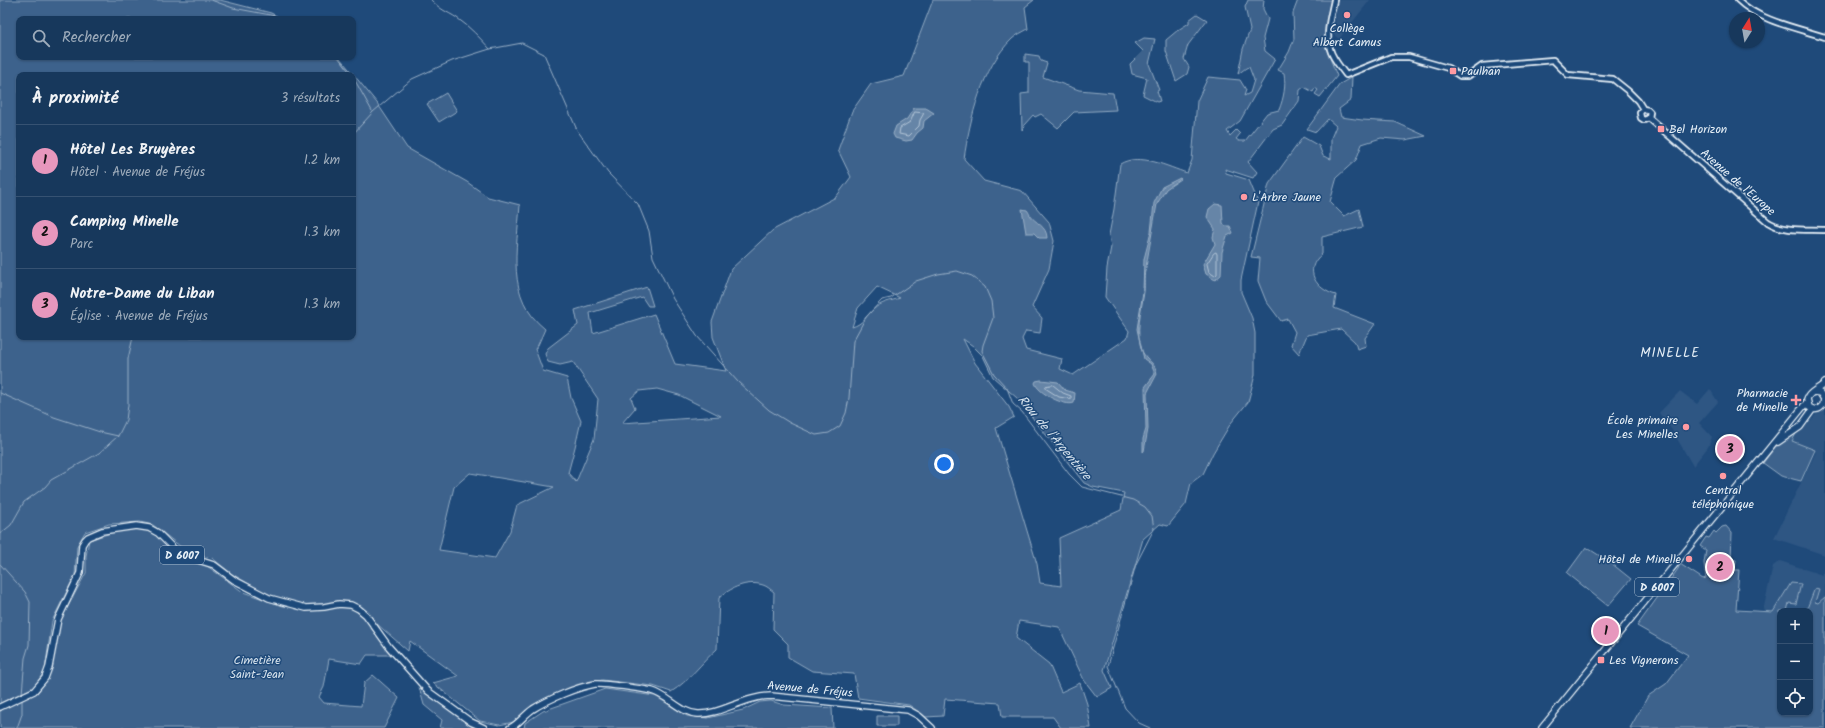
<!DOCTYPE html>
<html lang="fr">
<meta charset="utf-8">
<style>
body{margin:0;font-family:Kalam,sans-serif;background:#244365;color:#f1f3f6}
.controls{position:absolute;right:12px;bottom:12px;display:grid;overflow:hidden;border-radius:8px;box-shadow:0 1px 3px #0004}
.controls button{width:36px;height:36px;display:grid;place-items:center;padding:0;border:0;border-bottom:1px solid #365272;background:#17385c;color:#f1f3f6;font:20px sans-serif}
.compass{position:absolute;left:1729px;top:12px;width:36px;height:36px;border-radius:50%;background:#17385c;box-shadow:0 1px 3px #0004;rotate:11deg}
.you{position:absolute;left:944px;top:464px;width:14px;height:14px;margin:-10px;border:3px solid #fff;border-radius:50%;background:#1a73e8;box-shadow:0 0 0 6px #1a73e833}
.badge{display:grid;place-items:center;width:26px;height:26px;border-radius:50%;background:#e797bd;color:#111;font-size:13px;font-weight:700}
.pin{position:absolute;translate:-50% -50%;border:2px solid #fff;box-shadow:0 1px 4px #0006}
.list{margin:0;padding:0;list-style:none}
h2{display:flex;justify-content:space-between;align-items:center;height:52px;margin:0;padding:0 16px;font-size:17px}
h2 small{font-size:13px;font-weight:400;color:#9eacbb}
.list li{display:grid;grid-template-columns:26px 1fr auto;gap:12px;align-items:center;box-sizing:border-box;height:72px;padding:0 16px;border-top:1px solid #365272}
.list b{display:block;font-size:15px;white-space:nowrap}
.list p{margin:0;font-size:13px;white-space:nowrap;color:#9eacbb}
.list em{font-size:13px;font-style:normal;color:#9eacbb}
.icon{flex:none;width:22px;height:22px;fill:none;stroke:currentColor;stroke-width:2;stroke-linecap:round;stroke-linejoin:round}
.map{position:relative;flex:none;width:1825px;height:728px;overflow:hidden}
.search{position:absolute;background:#17385c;box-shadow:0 1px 3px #0004;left:16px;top:16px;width:340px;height:44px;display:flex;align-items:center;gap:10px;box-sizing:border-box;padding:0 14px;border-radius:8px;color:#9eacbb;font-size:15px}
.panel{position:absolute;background:#17385c;box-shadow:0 1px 3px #0004;left:16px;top:72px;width:340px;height:268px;border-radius:8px}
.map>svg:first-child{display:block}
.built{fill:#2e5683}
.green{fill:#3c628c;stroke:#92aac2;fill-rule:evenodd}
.water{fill:#6685a7;stroke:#9ab0c7}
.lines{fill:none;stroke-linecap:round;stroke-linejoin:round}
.shore{stroke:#b4c6d8;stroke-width:1}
.stream{stroke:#9ab0c7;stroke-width:1}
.tertiary-casing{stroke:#e8f1f8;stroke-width:8}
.primary-casing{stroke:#e8f1f8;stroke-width:8}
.tertiary{stroke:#1f4a7a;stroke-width:4.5}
.primary{stroke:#1f4a7a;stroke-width:5.5}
.poi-dot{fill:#ff9aa2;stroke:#1f4a7a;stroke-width:1.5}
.labels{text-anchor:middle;stroke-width:3;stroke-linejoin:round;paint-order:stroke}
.shield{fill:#1f4a7a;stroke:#acbfd2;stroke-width:1}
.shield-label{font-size:11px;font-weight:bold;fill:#e8f1f8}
.poi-label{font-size:12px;fill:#e8f1f8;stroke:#1f4a7a;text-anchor:start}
.street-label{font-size:12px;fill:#e8f1f8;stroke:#1f4a7a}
.park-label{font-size:12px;fill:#d7e3ed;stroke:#1f4a7a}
.neighbourhood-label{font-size:13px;letter-spacing:1px;fill:#e8f1f8;stroke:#1f4a7a}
.water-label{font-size:13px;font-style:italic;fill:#d4e1ec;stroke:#1f4a7a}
</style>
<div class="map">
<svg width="1825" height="728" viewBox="0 0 1825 728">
<rect width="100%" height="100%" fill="#1f4a7a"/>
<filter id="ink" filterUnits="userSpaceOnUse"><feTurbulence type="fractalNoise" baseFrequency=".025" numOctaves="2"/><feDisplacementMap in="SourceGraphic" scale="8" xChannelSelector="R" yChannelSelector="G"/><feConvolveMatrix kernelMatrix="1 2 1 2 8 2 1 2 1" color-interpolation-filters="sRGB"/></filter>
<g filter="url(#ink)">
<path class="built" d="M1338,0h32l-31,39 -6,-5z
M1710,389l8,13 -19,21 13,14 -4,10 -15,19 -21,-36 -13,-17 21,-22 17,13z
M1825,403v152l-51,-17 42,-86 -25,-9 5,-9 18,-17z
M1780,561l42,14 3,-8v30l-7,6 -8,-2 -4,10h-26v3l-17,-3 10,-45z"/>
<path class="green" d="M0,0h220l51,13 11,6h-263v38h320l38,46 30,45 60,34 21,15 32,8c-3,44 -15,92 25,124l-7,16 -3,4 8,22 24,7 4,20 10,23 -6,26 -7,26 8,9 18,-43 4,-40 -25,-37 -13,3 -12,-3 -3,-8 3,-6 30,-23 -3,-15 72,-23 6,19h-5l-6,-9 -52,16 3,20 61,-19 21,50 51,7 -13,-34 -1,-15 19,-53 42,-39 63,-33 15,-20 -13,-27 14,-39 19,-27 33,-8 29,-76h101l-9,7 3,22c-5,3 -12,6 -16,10 -30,29 -42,79 -48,120l20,22 38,10 27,31 5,19 -5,28 -17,38 10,11 -2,15 -14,-2 -4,8 4,11 36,9 -2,10 13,6 54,-37 2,-7 -24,-34 2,-29 4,-21 -2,-12 5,-26 6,-45c20,-12 48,3 67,9l5,-13 5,-59 11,-24 32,3 6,10 -2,6 6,-3 4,-13 -5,-13 -3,1 -8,6 5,-25 7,-19 -5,-23 3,-7h16l-1,9 5,10 -5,19 2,13 10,8 -35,62 -13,10 3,5 6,-6 4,4 -4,5 3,2h6l22,-28 12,-3c5,-13 7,-24 5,-37l-6,-3 11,-18 5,-13 -1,-26 5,-13h34l-6,36v12l11,28 -17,21 -5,-3 3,-4 -3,-2 -2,4 -9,-5 -4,3 -1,11 -17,24 -9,4 -25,33 9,10 -4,6 -28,-9 1,4 23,7 9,22 -17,78v12l11,26 3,15v42l-7,27 -17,21 -18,30 -10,21 -12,9 -5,21 -18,22 -8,-2 -17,15 -39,131 8,18 -15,9 -13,-17 -25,-53 -40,-6 -3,17 33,26 12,28 19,-9 7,21 4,24h-30l-8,-11h-51l-2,-14 -55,-4 -2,17 -17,1 -17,-12 -51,-7 -4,-24 -42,-3 -24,-14v-13l-15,-15 1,-37c-3,-2 -7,-6 -11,-7 -16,-5 -33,3 -44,13l-2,51c-16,14 -28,32 -46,43l-18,-6 -51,-6 -25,7 -29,11 -17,9 -17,15 -15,3 -19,-4 -47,-38 25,-7 -48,-35 -2,10 -55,-48 -14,-1 -25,3 -19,-1 -32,-12 -31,-18 -20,-16 -22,-4 -37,-29 -13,-3 -31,2 -24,8 -8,14 -2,29 -23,46 -7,49 -11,17 -34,16zM19,75h334v262h-334zM877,287l23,11c-9,3 -19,4 -26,11 -8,7 -11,15 -22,18l6,-19zM963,339l10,7 10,10 10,21 24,21 67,85 9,4 31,6 -3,17 -62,28 2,48 -21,-3 -3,-19 -41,-136 18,-11 -5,-10 -34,-44zM657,389l22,6 42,21 -99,7 13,-15 -4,-10 8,-7zM470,473l84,14 -37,18 -7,26 -15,27 -56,-8 15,-63z
M1197,14l10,6 -19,25 -4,14 5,8 -2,7 -11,7 -10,-30v-11l12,-10 11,-7v-3z
M1144,38l11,1 -6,25 10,26 -2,1 3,10 -3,1 -14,-7 4,-17 -15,-4 -2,-10 13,-13 -8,-8z
M1025,54l14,2 2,5 6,2 -4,14 36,13 34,3 3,17 -42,2 -16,16 -17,-14 -6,3 -2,-2 -9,10 1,2 -3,3 -1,-36 8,-1v-31h-4z
M1352,77l-1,23 -12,9 2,8 21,3 33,2 31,14 -21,4 -24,-2 -19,6 -6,16 -19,17 -7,25 14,14 15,-7 4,18 -41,10v17c-20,16 -5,36 14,41l-2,13 41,16 -10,14 1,8 -9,3 -2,-7 -14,-13 -34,6 -8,19 -8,-9 4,-13 -7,-13 -7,2 -15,-20 -8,-20 2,-23 -9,-1 18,-73 34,-47 16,9 4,10 8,3v-21l5,-12 -8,-7 -12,13 -9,-3 33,-45z
M446,93l11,18 -18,11 -12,-18z
M1797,432l-5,9 23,9 -14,31 -20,-5 -18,-13 12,-16z
M1726,526l6,7 -1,26 5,1 -1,10h4l-3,40 37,2 18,-29 10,1 -5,20 -7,-1 -2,8h-7v102h30v-102h-4l9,-23 4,1 -4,13 3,1 7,-6v131h-195l18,-32 18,-12 22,-29 -51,-29 41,-57 2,-5 23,15 3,-1 -2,-15 2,-13 -6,-4 6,-9 3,1 5,-7 2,2 6,-6z
M139,528l16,6 24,22 24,7 40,29 40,14 22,2 37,-3 11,4 12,9 27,37h-25l-6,9 -32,-5 -5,28 -5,10 5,6 37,3 3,-23 9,-8 26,23 -15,30h-384v-16l4,-4 34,-16 8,-11 5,-12 9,-48 26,-48v-17l3,-16 31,-10z
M1586,547l25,16 20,16 -23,27 -41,-33z
M419,687l55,41h-34l2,-8 -18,-15z
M605,689l50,7 32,20 21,2 35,-8 17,-8 11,-1 13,4 48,3 1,20h-309l1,-5 18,-12z
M877,716h20v10h-20z"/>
<path class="water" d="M914,108h12l8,5 -10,8 -1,7 -6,5 -5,7 -6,1 -11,-3 -2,-4 3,-8 11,-7z
M1180,178l1,1 -15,10 -9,15 -11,63c-3,9 -1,16 -2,25 -3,20 -9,40 -2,59 4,9 14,12 15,23l-10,19 1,36 -4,22 -1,1v-13l3,-10 -1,-42 10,-13 -4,-10 -7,-5 -7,-30 6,-37 1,-33 7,-27 3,-29 8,-16z
M1215,204l7,1 1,18 2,3h5l3,7 -6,3 -5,16 -1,23 -6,5 -9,-6 -3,-10 12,-20 -2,-7 2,-8 -8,-12 2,-8z
M1022,209l5,1c1,1 2,3 3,5 5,8 17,11 17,23h-8l-5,-5h-8z
M1041,380l17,2 7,8 10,3 -1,10c-9,4 -36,-10 -39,-20l1,-2z"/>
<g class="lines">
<path class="shore" d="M915,112l9,1 -4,7 -1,6 -10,10 -10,-2 1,-6 10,-6z
M1214,253l2,-1 1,2v20l-2,2 -6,-4 -2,-8z
M1053,385l10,8 8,3v3l-12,-2 -14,-9 1,-2z"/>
<path class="stream" d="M211,0l22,8 43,8 9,3
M431,0c11,11 15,11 26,18 13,9 23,20 33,31
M338,57l14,18
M353,77l19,34
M353,134l20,-22 39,-33 40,-18 38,-12 32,-6 22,11 33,76 31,43 30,31 11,27 4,26 20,42 24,37 41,46 31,28 21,13 26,12 13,-2 11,-7 6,-13 3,-15 4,-57 13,-24 16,-17 9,-2 25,-17 22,-7 19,-3 15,5 13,11 6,14 2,17 -10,27 -1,6 12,23 13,14 6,16 9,8 47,62 13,13 51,13 12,7 7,9 2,13 -18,35 -28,102 17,42 14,15 11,5
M0,393l54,24 46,15 18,4
M0,534l11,-9 13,-23 21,-15 6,-7 48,-27 19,-17 8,-16 2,-15v-46l5,-22
M0,564l25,28 5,10 -1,43 -4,13 -3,36
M17,728l5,-14v-14"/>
<g class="tertiary-casing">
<path id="tertiary" d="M1334,0c-3,15 -9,34 -4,49 2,9 11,19 16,26l45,-18h18l39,11 12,8h8l14,-10 71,-6 15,15 45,4 15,12 10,10 5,8
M1738,0c21,21 59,28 87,37
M1643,109l-3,4 1,5 3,2 5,-2
M1643,109l5,1 2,2 -1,6
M1649,118l119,104c16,10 39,7 57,8"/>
</g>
<g class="primary-casing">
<path id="primary" d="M1814,392l6,1 4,6 -1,6c-4,5 -9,6 -14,2l-2,-8c2,-7 12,-10 18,-16
M1778,442l22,-15 13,-18
M0,707l34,-16 11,-13 4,-11 9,-48 22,-46 2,-28 3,-5 3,-3 14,-6 34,-5 13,2 9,5 21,21 35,11 20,15 35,18 37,10 18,-1 15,-3 12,1 8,4 7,6 23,32 39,44 43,31 13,6
M510,728c9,-4 14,-13 23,-19 16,-10 44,-22 62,-25 10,-1 47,5 57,7 17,5 28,22 46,23 22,1 47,-18 73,-18l137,14 11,6 13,12
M1542,728l265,-326"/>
</g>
<use href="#tertiary" class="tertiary"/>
<use href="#primary" class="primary"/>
</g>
</g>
<g class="poi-dot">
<circle cx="1347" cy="15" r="4"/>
<rect x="1449" y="67" width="8" height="8" rx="2"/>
<rect x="1657" y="125" width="8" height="8" rx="2"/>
<circle cx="1244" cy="197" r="4"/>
<path d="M1794 394h4v4h4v4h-4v4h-4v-4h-4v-4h4z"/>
<circle cx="1686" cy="427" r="4"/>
<circle cx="1723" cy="476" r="4"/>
<circle cx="1689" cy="559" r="4"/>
<rect x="1597" y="656" width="8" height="8" rx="2"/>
</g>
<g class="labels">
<g class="shield">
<rect x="160" y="546" width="44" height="18" rx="3"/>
<rect x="1635" y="578" width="44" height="18" rx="3"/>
</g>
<g class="shield-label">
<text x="182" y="559">D 6007</text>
<text x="1657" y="591">D 6007</text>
</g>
<g class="poi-label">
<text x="1347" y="32" text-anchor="middle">Collège<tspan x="1347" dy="14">Albert Camus</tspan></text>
<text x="1461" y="75">Paulhan</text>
<text x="1669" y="133">Bel Horizon</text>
<text x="1252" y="201">L'Arbre Jaune</text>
<text x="1788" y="397" text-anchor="end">Pharmacie<tspan x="1788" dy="14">de Minelle</tspan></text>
<text x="1678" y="424" text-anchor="end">École primaire<tspan x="1678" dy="14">Les Minelles</tspan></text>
<text x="1723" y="494" text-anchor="middle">Central<tspan x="1723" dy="14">téléphonique</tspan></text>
<text x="1681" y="563" text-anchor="end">Hôtel de Minelle</text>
<text x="1609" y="664">Les Vignerons</text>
</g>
<g class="street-label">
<text transform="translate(1738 182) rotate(41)" y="4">Avenue de l'Europe</text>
<text transform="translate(810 689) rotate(5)" y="4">Avenue de Fréjus</text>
</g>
<g class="park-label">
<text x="257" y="664">Cimetière<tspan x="257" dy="14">Saint-Jean</tspan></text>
</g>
<g class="neighbourhood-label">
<text x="1670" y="357">MINELLE</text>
</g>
<g class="water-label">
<text transform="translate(1055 437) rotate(50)" y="5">Riou de l'Argentière</text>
</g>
</g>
</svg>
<div class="controls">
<button>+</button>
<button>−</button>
<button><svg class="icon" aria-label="locate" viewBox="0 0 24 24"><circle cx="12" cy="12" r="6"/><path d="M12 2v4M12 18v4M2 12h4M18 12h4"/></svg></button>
</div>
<svg class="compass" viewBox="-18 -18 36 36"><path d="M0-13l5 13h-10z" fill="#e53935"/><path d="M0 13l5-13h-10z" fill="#9eacbb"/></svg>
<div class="you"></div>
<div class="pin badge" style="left:1606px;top:631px">1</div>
<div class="pin badge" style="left:1720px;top:567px">2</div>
<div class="pin badge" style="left:1730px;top:449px">3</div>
<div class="search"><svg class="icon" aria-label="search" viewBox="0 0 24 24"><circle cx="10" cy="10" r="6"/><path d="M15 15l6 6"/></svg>Rechercher</div>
<section class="panel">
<h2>À proximité<small>3 résultats</small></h2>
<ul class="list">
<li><span class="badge">1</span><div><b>Hôtel Les Bruyères</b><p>Hôtel · Avenue de Fréjus</p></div><em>1.2 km</em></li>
<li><span class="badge">2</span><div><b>Camping Minelle</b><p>Parc</p></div><em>1.3 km</em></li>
<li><span class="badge">3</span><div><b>Notre-Dame du Liban</b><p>Église · Avenue de Fréjus</p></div><em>1.3 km</em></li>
</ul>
</section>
</div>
